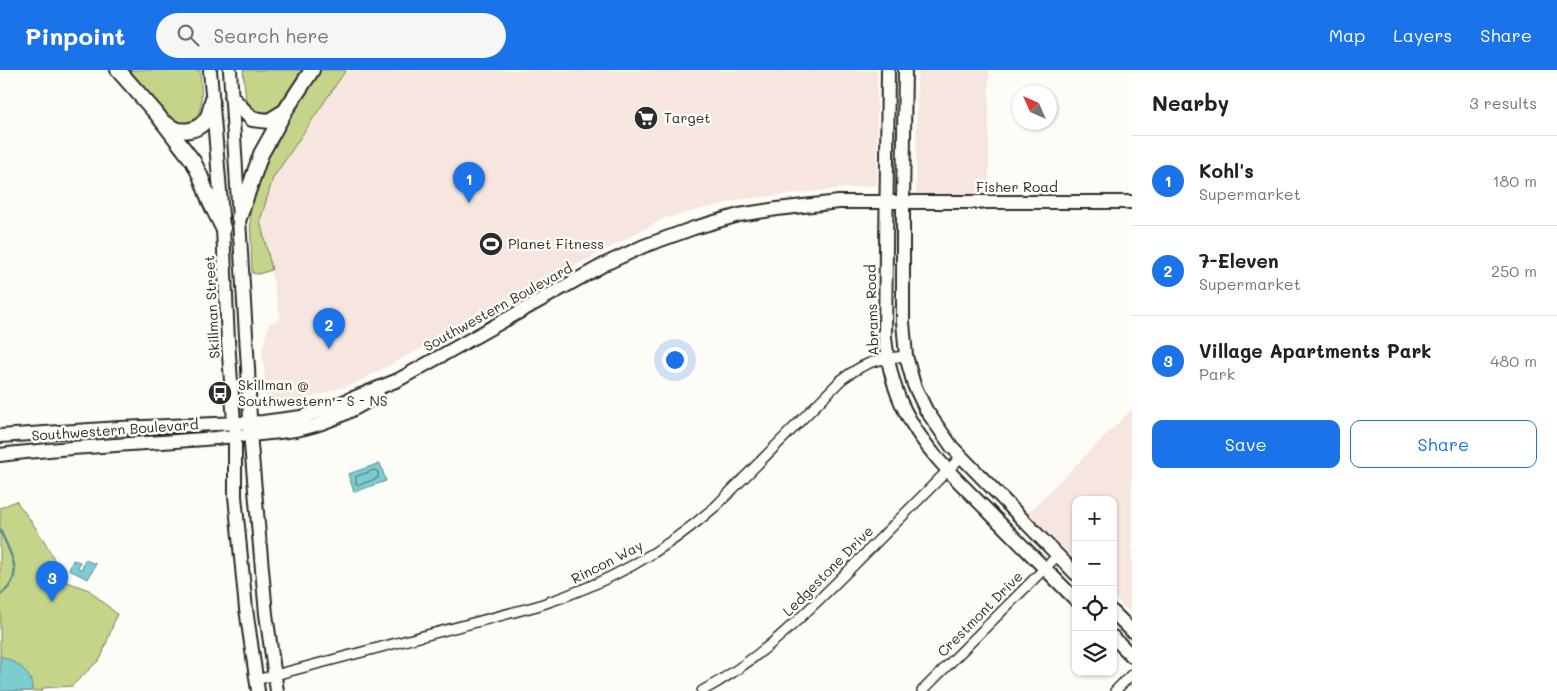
<!DOCTYPE html>
<meta charset="utf-8">
<style>
body{margin:0;font-family:Mali,sans-serif;background:#f6f6f6;color:#202124}
.controls{position:absolute;right:15px;bottom:15px;display:grid;overflow:hidden;border-radius:10px;box-shadow:0 1px 4px #0004}
.controls button{width:45px;height:45px;display:grid;place-items:center;padding:0;border:0;border-bottom:1px solid #e0e0e0;background:#fff;color:#202124;font:25px sans-serif}
.compass{position:absolute;left:1012px;top:15px;width:45px;height:45px;border-radius:50%;background:#fff;box-shadow:0 1px 4px #0004;rotate:315deg}
.you{position:absolute;left:674px;top:289px;width:18px;height:18px;margin:-12px;border:4px solid #fff;border-radius:50%;background:#1a73e8;box-shadow:0 0 0 8px #1a73e833}
.badge{display:grid;place-items:center;width:32px;height:32px;border-radius:50%;background:#1a73e8;color:#fff;font-size:16px;font-weight:700}
.pin{position:absolute;translate:-50% -41px;filter:drop-shadow(0 1px 2px #0008)}
.pin::after{content:'';position:absolute;top:26px;width:18px;height:15px;background:inherit;clip-path:polygon(0 0,100% 0,50% 100%)}
.list{margin:0;padding:0;list-style:none}
h2{display:flex;justify-content:space-between;align-items:center;height:65px;margin:0;padding:0 20px;font-size:21px}
h2 small{font-size:16px;font-weight:400;color:#757577}
.list li{display:grid;grid-template-columns:32px 1fr auto;gap:15px;align-items:center;box-sizing:border-box;height:90px;padding:0 20px;border-top:1px solid #e0e0e0}
.list b{display:block;font-size:19px;white-space:nowrap}
.list p{margin:0;font-size:16px;white-space:nowrap;color:#757577}
.list em{font-size:16px;font-style:normal;color:#757577}
.actions{display:flex;gap:10px;padding:15px 20px}
.actions a{flex:1;padding:11px 0;border:1px solid #1a73e8;border-radius:10px;text-align:center;font-size:18px;color:#1a73e8}
.actions .main{background:#1a73e8;color:#fff}
.icon{flex:none;width:28px;height:28px;fill:none;stroke:currentColor;stroke-width:2;stroke-linecap:round;stroke-linejoin:round}
.map{position:relative;flex:none;width:1132px;height:621px;overflow:hidden}
header{display:flex;align-items:center;gap:30px;box-sizing:border-box;height:70px;padding:0 25px;background:#1a73e8;color:#fff}
header strong{font-size:24px}
nav{display:flex;gap:28px;margin-inline-start:auto;font-size:18px}
.search{width:350px;height:45px;background:#f6f6f6;display:flex;align-items:center;gap:12px;box-sizing:border-box;padding:0 18px;border-radius:28px;color:#757577;font-size:19px}
main{display:flex}
aside{flex:1;background:#fff}
.map>svg:first-child{display:block}
.built{fill:#f7e5df}
.green{fill:#c4d488;stroke:#78805a}
.water{fill:#7bccd1;stroke:#5b8c8f}
.lines{fill:none;stroke-linecap:round;stroke-linejoin:round}
.shore{stroke:#4b6b6d;stroke-width:1}
.stream{stroke:#5b8c8f;stroke-width:2.5}
.street-casing{stroke:#2b2b2b;stroke-width:12}
.secondary-casing{stroke:#2b2b2b;stroke-width:16}
.primary-casing{stroke:#2b2b2b;stroke-width:18}
.street{stroke:#fdfcf7;stroke-width:9}
.secondary{stroke:#fdfcf7;stroke-width:12}
.primary{stroke:#fdfcf7;stroke-width:14}
.labels{text-anchor:middle;stroke-width:5;stroke-linejoin:round;paint-order:stroke}
.poi-label{font-size:14px;fill:#2b2b2b;stroke:#fdfcf7;text-anchor:start}
.street-label{font-size:14px;fill:#2b2b2b;stroke:#fdfcf7}
</style>
<header>
<strong>Pinpoint</strong>
<div class="search"><svg class="icon" aria-label="search" viewBox="0 0 24 24"><circle cx="10" cy="10" r="6"/><path d="M15 15l6 6"/></svg>Search here</div>
<nav><a>Map</a><a>Layers</a><a>Share</a></nav>
</header>
<main>
<div class="map">
<svg width="1132" height="621" viewBox="0 0 1132 621">
<rect width="100%" height="100%" fill="#fdfcf7"/>
<filter id="ink" filterUnits="userSpaceOnUse"><feTurbulence type="fractalNoise" baseFrequency=".02" numOctaves="2"/><feDisplacementMap in="SourceGraphic" scale="10" xChannelSelector="R" yChannelSelector="G"/><feConvolveMatrix kernelMatrix="1 2 1 2 8 2 1 2 1" color-interpolation-filters="sRGB"/></filter>
<g filter="url(#ink)">
<path class="built" d="M346,0h531v115l-134,14 -78,19 -309,165 -78,25 -6,-3 -5,-7 -5,-47 7,-27 12,-5 -21,-98 13,-43z
M917,0h72v125l-73,-2z
M1132,339v205l-19,-18v-96h-37v60l-48,-47z"/>
<path class="green" d="M126,0h74c1,20 9,64 -28,51z
M243,0h61l-28,40 -11,4 -12,-3 -7,-9z
M317,0h29l-73,108 -13,43 12,49 -14,4 -6,-1 -2,-60 9,-39 -2,-2z
M16,431c19,25 37,49 46,79l27,10 28,24 -16,44 -29,28 -29,2 -1,3h-42v-183z"/>
<path class="water" d="M380,393l6,18 -32,11 -6,-18z
M73,490l7,2 -2,6 4,1 3,-9 11,4 -8,15 -19,-9z
M0,586c17,6 33,16 32,35h-32z"/>
<g class="lines">
<path class="shore" d="M375,400l3,2v6l-19,7 -3,-1v-7z"/>
<path class="stream" d="M0,460c10,23 27,46 0,65"/>
<g class="street-casing">
<path id="street" d="M256,610l281,-74c69,-22 126,-53 180,-101l124,-125c24,-18 35,-21 65,-24
M702,621c58,-31 103,-77 149,-123 37,-37 73,-74 110,-111
M922,621l136,-136
M1115,621l17,-17"/>
</g>
<g class="secondary-casing">
<path id="secondary" d="M210,0l13,158 5,113 7,95v60l11,113 12,82
M230,0l18,298 3,77 15,169 11,77
M888,0l-3,268c3,26 8,50 20,73 19,38 50,67 80,97 30,30 60,61 91,92
M905,0l-2,131v121l3,34 8,29 12,25 26,37 124,127
M0,366l120,-8 143,-6 38,-5 25,-8 72,-29 207,-116 39,-18 50,-18 45,-13 38,-6 62,-7h293
M0,385c72,-9 144,-11 216,-17 26,-3 53,-4 79,-8 30,-5 58,-19 83,-35
M1113,542l19,19
M1113,567l19,19"/>
</g>
<g class="primary-casing">
<path id="primary" d="M118,0l38,43 37,48 7,14 10,27 13,26
M232,28l20,21 17,2 13,-8
M167,54c13,11 33,8 41,-8 2,-4 3,-10 4,-15
M239,148l22,-64 24,-43 27,-41"/>
</g>
<use href="#street" class="street"/>
<use href="#secondary" class="secondary"/>
<use href="#primary" class="primary"/>
</g>
</g>
<defs>
<g id="supermarket-disc" transform="scale(1.25)"><circle r="9.5" fill="#2b2b2b" stroke="#fdfcf7"/><path d="M-6-5.5h2.5l.6 2H6L4.5 2H-2.5L-4.4-4H-6ZM-1.5 3.2a1.3 1.3 0 1 0 .1 0ZM3 3.2a1.3 1.3 0 1 0 .1 0Z" fill="#fff"/></g>
<g id="stadium-disc" transform="scale(1.25)"><circle r="9.5" fill="#2b2b2b" stroke="#fdfcf7"/><path d="M0-5a6.5 5 0 1 0 0 10a6.5 5 0 1 0 0-10ZM-3.5-1.8h7v3.6h-7Z" fill="#fff"/></g>
<g id="bus-disc" transform="scale(1.25)"><circle r="9.5" fill="#2b2b2b" stroke="#fdfcf7"/><path d="M-5-6H5V4H4V6H2V4H-2V6H-4V4H-5ZM-3.5-4V0h7V-4ZM-3.5 1.2v1.5H-2V1.2ZM2 1.2v1.5H3.5V1.2Z" fill="#fff"/></g>
</defs>
<g fill-rule="evenodd">
<use href="#supermarket-disc" x="646" y="48"/>
<use href="#stadium-disc" x="491" y="174"/>
<use href="#bus-disc" x="220" y="323"/>
</g>
<g class="labels">
<g class="poi-label">
<text x="664" y="53">Target</text>
<text x="508" y="179">Planet Fitness</text>
<text x="238" y="320">Skillman @<tspan x="238" dy="16">Southwestern - S - NS</tspan></text>
</g>
<g class="street-label">
<text x="1017" y="122">Fisher Road</text>
<text transform="translate(212 237) rotate(-93)" y="5">Skillman Street</text>
<text transform="translate(498 237) rotate(-29)" y="5">Southwestern Boulevard</text>
<text transform="translate(872 240) rotate(-92)" y="5">Abrams Road</text>
<text transform="translate(115 360) rotate(-4)" y="5">Southwestern Boulevard</text>
<text transform="translate(607 492) rotate(-27)" y="5">Rincon Way</text>
<text transform="translate(828 501) rotate(-45)" y="5">Ledgestone Drive</text>
<text transform="translate(980 544) rotate(-45)" y="5">Crestmont Drive</text>
</g>
</g>
</svg>
<div class="controls">
<button>+</button>
<button>−</button>
<button><svg class="icon" aria-label="locate" viewBox="0 0 24 24"><circle cx="12" cy="12" r="6"/><path d="M12 2v4M12 18v4M2 12h4M18 12h4"/></svg></button>
<button><svg class="icon" aria-label="layers" viewBox="0 0 24 24"><path d="M12 4l9 5-9 5-9-5zM3 14l9 5 9-5"/></svg></button>
</div>
<svg class="compass" viewBox="-18 -18 36 36"><path d="M0-13l5 13h-10z" fill="#e53935"/><path d="M0 13l5-13h-10z" fill="#757577"/></svg>
<div class="you"></div>
<div class="pin badge" style="left:469px;top:133px">1</div>
<div class="pin badge" style="left:329px;top:279px">2</div>
<div class="pin badge" style="left:52px;top:532px">3</div>
</div>
<aside>
<h2>Nearby<small>3 results</small></h2>
<ul class="list">
<li><span class="badge">1</span><div><b>Kohl's</b><p>Supermarket</p></div><em>180 m</em></li>
<li><span class="badge">2</span><div><b>7-Eleven</b><p>Supermarket</p></div><em>250 m</em></li>
<li><span class="badge">3</span><div><b>Village Apartments Park</b><p>Park</p></div><em>480 m</em></li>
</ul>
<div class="actions"><a class="main">Save</a><a>Share</a></div>
</aside>
</main>
